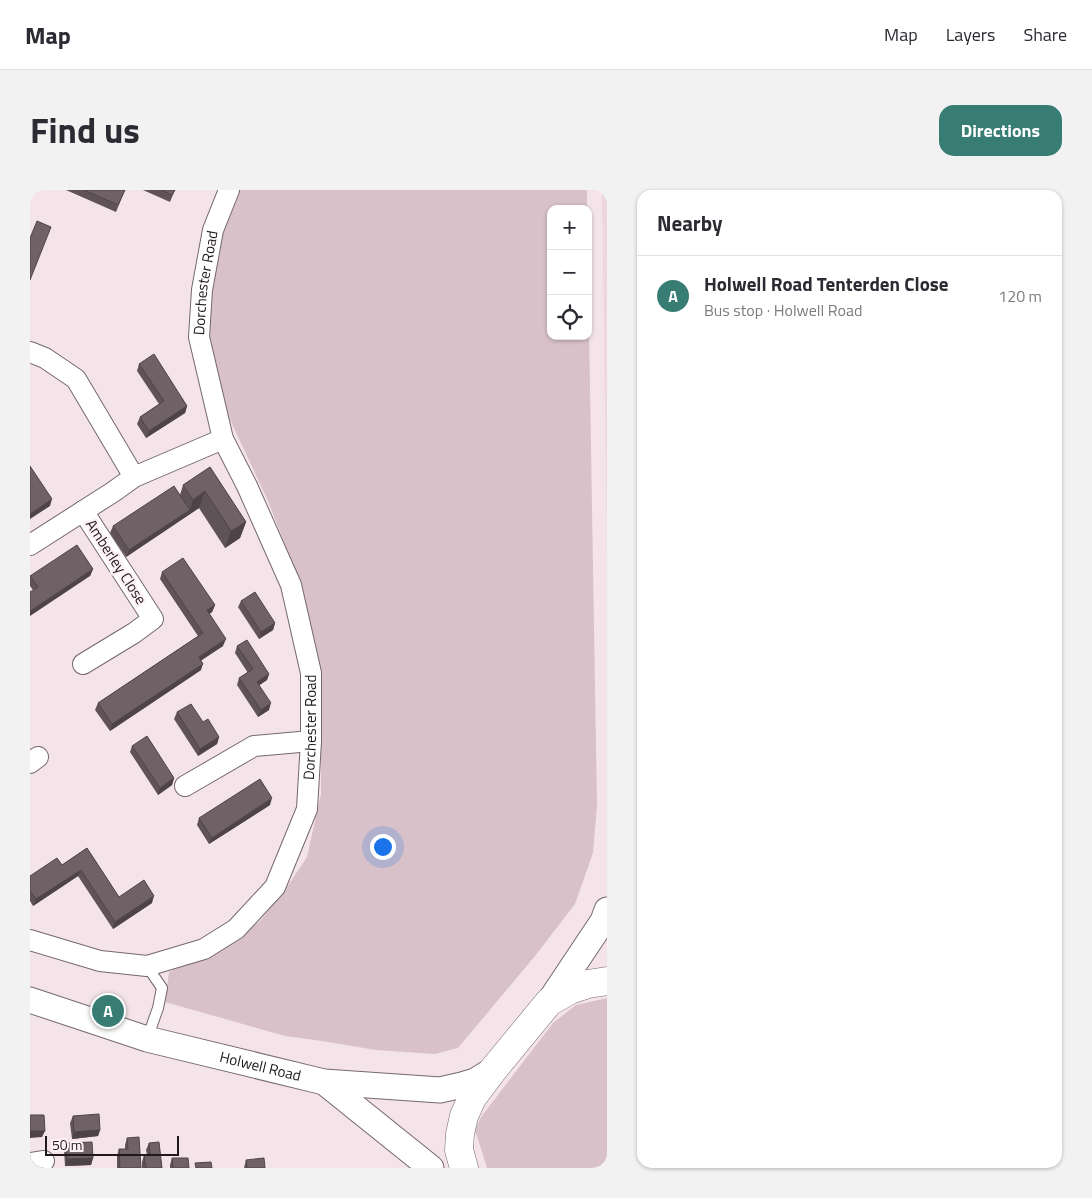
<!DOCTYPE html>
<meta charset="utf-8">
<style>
body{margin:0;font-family:"Titillium Web",sans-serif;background:#f2f2f3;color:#2b2b33}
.controls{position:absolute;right:15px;top:15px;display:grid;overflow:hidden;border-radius:10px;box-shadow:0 1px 4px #0004}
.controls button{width:45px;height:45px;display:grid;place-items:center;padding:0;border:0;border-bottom:1px solid #e1e1e2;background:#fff;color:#2b2b33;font:25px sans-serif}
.scale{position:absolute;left:15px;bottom:12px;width:134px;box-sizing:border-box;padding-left:5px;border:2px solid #1f191b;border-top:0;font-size:14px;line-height:18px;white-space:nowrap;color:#1f191b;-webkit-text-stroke:4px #fff2f6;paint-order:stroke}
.you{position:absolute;left:352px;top:656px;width:18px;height:18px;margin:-12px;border:4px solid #fff;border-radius:50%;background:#1a73e8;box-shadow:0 0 0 8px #1a73e833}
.badge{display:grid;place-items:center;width:32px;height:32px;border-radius:50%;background:#377d74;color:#fff;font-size:16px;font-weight:700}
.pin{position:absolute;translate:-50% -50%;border:2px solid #fff;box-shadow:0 1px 5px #0006}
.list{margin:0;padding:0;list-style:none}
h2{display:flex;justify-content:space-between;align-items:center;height:65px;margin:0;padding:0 20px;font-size:21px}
h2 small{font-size:16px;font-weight:400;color:#7c7c81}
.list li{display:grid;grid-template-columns:32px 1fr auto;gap:15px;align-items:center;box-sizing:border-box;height:80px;padding:0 20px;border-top:1px solid #e1e1e2}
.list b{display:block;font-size:19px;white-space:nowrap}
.list p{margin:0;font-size:16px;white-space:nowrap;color:#7c7c81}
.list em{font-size:16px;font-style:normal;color:#7c7c81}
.icon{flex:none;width:28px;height:28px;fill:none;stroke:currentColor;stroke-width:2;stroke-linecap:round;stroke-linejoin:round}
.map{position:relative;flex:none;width:577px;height:978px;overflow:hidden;border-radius:15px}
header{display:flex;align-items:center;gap:30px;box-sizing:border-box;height:70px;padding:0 25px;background:#fff;border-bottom:1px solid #e1e1e2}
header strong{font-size:24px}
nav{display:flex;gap:28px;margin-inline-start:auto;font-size:18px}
.intro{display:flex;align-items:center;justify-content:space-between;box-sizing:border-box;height:120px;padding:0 30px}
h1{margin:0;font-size:35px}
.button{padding:12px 22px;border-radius:15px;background:#377d74;color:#fff;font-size:18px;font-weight:700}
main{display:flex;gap:30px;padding:0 30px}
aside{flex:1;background:#fff;border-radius:15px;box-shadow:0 1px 4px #0004}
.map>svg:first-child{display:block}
.built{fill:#eed6de}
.green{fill:#d8c1c8}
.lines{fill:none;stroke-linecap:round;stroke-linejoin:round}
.service-casing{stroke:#75686c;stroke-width:12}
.minor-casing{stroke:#75686c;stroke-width:22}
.tertiary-casing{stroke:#75686c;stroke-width:27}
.trunk-casing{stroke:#75686c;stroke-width:29}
.service{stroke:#fff;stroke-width:10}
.minor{stroke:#fff;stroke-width:20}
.tertiary{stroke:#fff;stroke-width:25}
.trunk{stroke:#fff;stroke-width:28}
.wall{fill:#5f5357}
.shaded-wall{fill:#4e4447}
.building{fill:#6f6165;stroke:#4e4447}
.labels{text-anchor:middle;stroke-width:5;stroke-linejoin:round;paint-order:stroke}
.street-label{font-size:15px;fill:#1f191b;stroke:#fff2f6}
</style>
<header>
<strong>Map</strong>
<nav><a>Map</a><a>Layers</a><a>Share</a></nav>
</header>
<div class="intro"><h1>Find us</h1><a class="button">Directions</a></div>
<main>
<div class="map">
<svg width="577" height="978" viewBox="0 0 577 978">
<rect width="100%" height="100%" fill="#f4e4e9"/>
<path class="built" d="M572,0h5v370z"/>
<path class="green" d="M208,0h349v19h-36v127h37v-68l9,537 -4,48 -18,51 -40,52 -77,92 -23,6 -59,-4 -54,-9 -37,-5 -120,-34 4,-30 59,-29 32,-22 27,-34 20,-30 14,-63v-74l-20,-134 -33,-85 -43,-92 -13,-45 -5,-45 10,-76z
M577,808v170h-120l-12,-38 6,-13 72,-94 23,-18z"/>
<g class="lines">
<g class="service-casing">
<path id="service" d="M117,849l11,-31 4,-20 -15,-22"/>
</g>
<g class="minor-casing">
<g id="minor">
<path d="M0,162l15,6 31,21 58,98"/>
<path d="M0,355l83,-53 21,-15 89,-38"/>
<path d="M53,474l51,-31 19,-14 -70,-108"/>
<path d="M0,573l8,-6"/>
<path d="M155,596l69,-40 57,-5"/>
<path id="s1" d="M0,750l70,21 47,5 57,-17 32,-20 39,-42 32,-78 4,-68v-68l-20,-88 -44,-99 -24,-47 -24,-102 3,-47 11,-60 16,-40"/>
<path d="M0,973l14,-2"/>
</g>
</g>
<g class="tertiary-casing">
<g id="tertiary">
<path id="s2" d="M0,810l117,39 177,43 116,8 22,-5 13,-4 18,-11"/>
<path d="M519,812l54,-81 4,-11"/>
<path d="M294,892l107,86"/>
</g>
</g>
<g class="trunk-casing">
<path id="trunk" d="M434,978l-5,-18 1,-16 4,-18 8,-18 21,-28 56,-68 21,-12 18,-6 19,-3"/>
</g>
<use href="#service" class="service"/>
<use href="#minor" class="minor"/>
<use href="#tertiary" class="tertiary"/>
<use href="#trunk" class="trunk"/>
</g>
<path class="wall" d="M36,0h59l-9,22z
M113,0h32l-5,12z
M109,174l48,42 -2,7 -39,25 -9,-14 3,-7 19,-13 -22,-33z
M180,277l36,55 -6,16 -15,10 -26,-40 -73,49 -16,-24 3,-7 67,-31 3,-10z
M63,379l-3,7 -57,14 -3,-4v-10z
M132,382l53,33 -3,7 -3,2 14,32 -22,14v10l-91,61 -15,-21 3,-7 100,-67 -38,-57z
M211,411l34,22 -2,7 -14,9 -21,-32z
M207,456l32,28 -2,6 -8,5 10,25 -11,7 -21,-32 2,-7 9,-5 -13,-20z
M147,522l26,10 16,15 -2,7 -19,12 -24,-37z
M102,556l42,32 -2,7 -14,10 -28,-43z
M240,615l-61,39 -12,-19 2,-7z
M57,658l32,49 33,6 -39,26 -35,-53 -45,30 -3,-5v-25l32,-11z
M43,926l27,14 -2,6 -26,3 -2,-16z
M97,948l14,30h-24v-12l2,-7h6v-4z
M36,953l27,15 -2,7 -26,1 -1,-16z
M119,953l13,25h-20v-6l2,-7h3l-1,-5z
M142,968l17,10h-19v-3z
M216,970l19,8h-21z"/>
<path class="shaded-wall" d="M157,216l-2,7 -39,25 3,-7z
M175,301l-6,17 -73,49 3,-7 61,-40 3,-10z
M22,309l-2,7 -20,13v-5z
M216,332l-6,16 -15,10 6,-17z
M63,379l-3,7 -60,40v-5z
M185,415l-3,7 -7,5 2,-7z
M245,433l-2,7 -14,9 2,-7z
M196,449l-3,7 -27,18 3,-7z
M173,474l-2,6 -91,61 2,-7z
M239,484l-2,6 -13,9 3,-7z
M241,513l-2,7 -11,7 3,-7z
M189,547l-2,7 -19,12 2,-7z
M144,588l-2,7 -14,10 2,-7z
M242,608l-2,7 -61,39 3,-6z
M51,680l-3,6 -45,30 3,-7z
M124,706l-2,7 -39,26 2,-7z
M70,940l-2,6 -26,3 2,-7z
M0,941h15l-3,6 -12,1z
M63,968l-2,7 -26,1 2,-7z"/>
<path class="building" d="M54,0h41l-7,15z
M131,0h14l-3,5z
M7,31l14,6 -21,53v-42z
M124,164l33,52 -38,25 -9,-14 24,-16 -25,-37z
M0,276l22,33 -22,15z
M180,277l36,55 -15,9 -26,-40 -12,9 -10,-15z
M144,296l16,24 -61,40 -16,-24z
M47,355l16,24 -63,42v-19l8,-5 -8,-11z
M153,368l32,47 -8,5 19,29 -27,18 4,7 -91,60 -14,-21 105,-70 -41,-61z
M225,402l20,31 -14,9 -20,-31z
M217,450l22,34 -12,8 14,21 -10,7 -22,-32 14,-9 -16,-23z
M161,514l12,18 5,-3 11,18 -19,12 -23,-37z
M117,546l27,42 -14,10 -28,-42z
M230,589l12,19 -60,40 -13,-20z
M57,658l32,49 25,-17 10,16 -39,26 -34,-52 -45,29 -6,-8v-15l27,-18 5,7z
M69,924l1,16 -26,2 -1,-16z
M0,925h14l1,16h-15z
M109,947l2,31h-21l-1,-19h9l-1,-11z
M62,952l1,16 -26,1 -1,-16z
M129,952l3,26h-16l-2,-13 6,-1 -1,-11z
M142,968h16l1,10h-16z
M234,968l1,10h-18l-1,-8z
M181,972l1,6h-16l-1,-5z"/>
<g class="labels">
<g class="street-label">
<text dy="5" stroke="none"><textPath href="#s1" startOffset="906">Dorchester Road</textPath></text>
<text transform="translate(86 372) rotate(57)" y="5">Amberley Close</text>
<text dy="5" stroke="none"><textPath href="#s1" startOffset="441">Dorchester Road</textPath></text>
<text dy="5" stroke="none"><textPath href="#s2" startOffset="240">Holwell Road</textPath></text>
</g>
</g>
</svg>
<div class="controls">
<button>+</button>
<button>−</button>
<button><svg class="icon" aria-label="locate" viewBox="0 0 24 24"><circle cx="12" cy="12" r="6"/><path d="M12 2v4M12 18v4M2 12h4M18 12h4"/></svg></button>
</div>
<div class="scale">50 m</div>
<div class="you"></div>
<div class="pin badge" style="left:78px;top:821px">A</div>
</div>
<aside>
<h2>Nearby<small></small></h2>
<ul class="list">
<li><span class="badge">A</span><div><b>Holwell Road Tenterden Close</b><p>Bus stop · Holwell Road</p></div><em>120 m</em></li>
</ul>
</aside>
</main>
